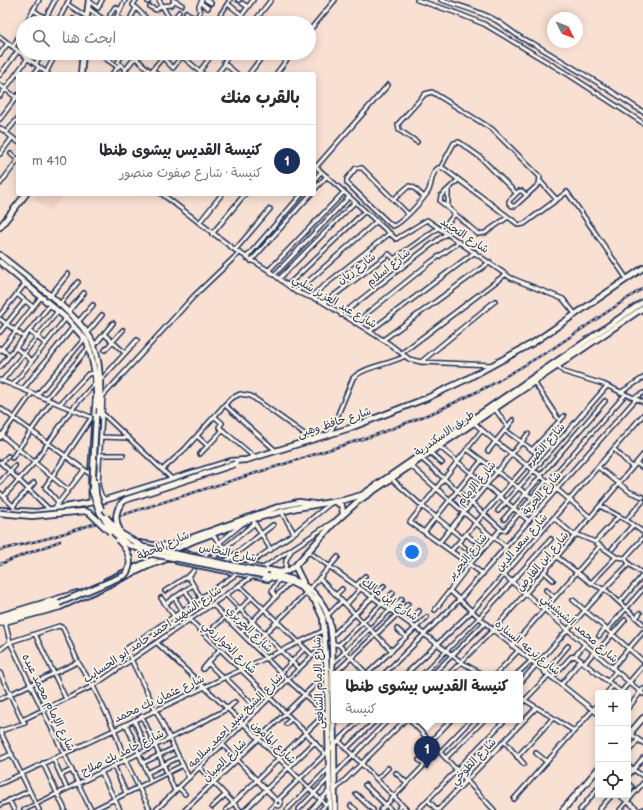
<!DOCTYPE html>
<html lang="ar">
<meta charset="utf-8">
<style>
body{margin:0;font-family:"Balsamiq Sans","Playpen Sans Arabic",sans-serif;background:#f2f2f3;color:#2b2b33;direction:rtl}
.controls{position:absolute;right:12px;bottom:12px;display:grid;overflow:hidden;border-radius:4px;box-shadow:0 2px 10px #0003}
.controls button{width:36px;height:36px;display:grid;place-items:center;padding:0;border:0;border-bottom:1px solid #e1e1e2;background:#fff;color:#2b2b33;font:20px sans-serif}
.compass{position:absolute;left:547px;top:12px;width:36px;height:36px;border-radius:50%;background:#fff;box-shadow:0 2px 10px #0003;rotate:132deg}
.you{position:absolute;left:412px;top:552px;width:14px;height:14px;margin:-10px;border:3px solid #fff;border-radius:50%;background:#1a73e8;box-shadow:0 0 0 6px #1a73e833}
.badge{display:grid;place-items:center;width:26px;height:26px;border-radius:50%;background:#1b2f5e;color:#fff;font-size:13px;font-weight:700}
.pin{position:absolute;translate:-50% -33px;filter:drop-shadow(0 1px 2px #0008)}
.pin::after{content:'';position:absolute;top:21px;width:14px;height:12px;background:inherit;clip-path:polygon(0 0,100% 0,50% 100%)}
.popup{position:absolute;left:331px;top:671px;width:192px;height:52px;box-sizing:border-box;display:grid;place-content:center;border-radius:4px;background:#fff;filter:drop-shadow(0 1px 3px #0005);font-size:13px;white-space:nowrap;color:#7c7c81}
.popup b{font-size:15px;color:#2b2b33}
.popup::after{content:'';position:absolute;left:50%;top:100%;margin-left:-8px;border:8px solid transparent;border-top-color:#fff}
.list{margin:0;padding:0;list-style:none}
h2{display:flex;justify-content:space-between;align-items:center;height:52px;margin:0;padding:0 16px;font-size:17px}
h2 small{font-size:13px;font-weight:400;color:#7c7c81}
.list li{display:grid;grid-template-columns:26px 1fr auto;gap:12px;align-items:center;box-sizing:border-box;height:72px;padding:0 16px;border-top:1px solid #e1e1e2}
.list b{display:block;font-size:15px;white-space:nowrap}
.list p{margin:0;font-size:13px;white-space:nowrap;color:#7c7c81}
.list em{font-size:13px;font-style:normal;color:#7c7c81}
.icon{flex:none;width:22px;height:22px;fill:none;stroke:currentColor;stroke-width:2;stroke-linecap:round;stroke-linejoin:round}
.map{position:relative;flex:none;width:643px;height:810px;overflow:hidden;direction:ltr}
.search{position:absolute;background:#fff;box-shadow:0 2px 10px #0003;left:16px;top:16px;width:300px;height:44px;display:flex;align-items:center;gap:10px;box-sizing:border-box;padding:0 14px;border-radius:22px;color:#7c7c81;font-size:15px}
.panel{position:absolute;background:#fff;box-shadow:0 2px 10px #0003;left:16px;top:72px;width:300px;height:124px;border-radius:4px;direction:rtl}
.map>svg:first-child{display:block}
.built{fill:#f5d3c6}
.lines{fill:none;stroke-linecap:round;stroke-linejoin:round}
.street-casing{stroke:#1b2f5e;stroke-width:6}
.secondary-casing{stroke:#1b2f5e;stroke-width:8}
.street{stroke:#fcf5e5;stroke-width:3}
.secondary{stroke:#fcf5e5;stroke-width:4.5}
.rail-casing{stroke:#1b2f5e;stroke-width:2.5}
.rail{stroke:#fcf5e5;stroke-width:1;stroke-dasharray:3;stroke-linecap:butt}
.secondary-bridge-casing{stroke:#1b2f5e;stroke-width:8;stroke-linecap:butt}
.secondary-bridge{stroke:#fcf5e5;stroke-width:4.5}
.labels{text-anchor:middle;stroke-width:3.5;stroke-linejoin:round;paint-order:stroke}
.street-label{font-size:11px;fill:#1b2f5e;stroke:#fcf5e5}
</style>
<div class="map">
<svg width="643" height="810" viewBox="0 0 643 810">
<rect width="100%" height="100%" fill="#f8e1d3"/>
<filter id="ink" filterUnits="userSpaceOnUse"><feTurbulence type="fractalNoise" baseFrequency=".025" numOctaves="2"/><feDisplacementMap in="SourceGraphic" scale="8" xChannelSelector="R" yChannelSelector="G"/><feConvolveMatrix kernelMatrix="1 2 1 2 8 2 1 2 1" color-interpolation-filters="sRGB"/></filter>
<g filter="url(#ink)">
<path class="built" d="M38,194h27l-14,17 -17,-12z"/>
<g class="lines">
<g class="street-casing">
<path id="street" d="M136,0l-3,5 13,13 -4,5
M159,0l9,16 9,7
M173,0l9,5
M206,0l5,3
M238,0h1
M417,0l37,12 30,12 85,51 74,48
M441,0c19,6 39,11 56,21 13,8 23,19 37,23l66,40 43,28
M89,1l9,7 4,-8
M148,2l1,-2
M201,3l7,5
M242,3l6,4
M67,4l20,13
M228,4l14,11
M150,7l6,3 5,-4 10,-1 4,-4
M88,8l20,15
M33,10l20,13
M186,12l9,7
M110,15l5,-8 5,3
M117,17l8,6
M175,17l5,4
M73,19l5,4
M133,20l-2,-3 5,-9
M211,20l3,3
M26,23l13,-23
M43,23l12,-23
M57,23l12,-23
M114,23l11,-23
M165,23l4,-6
M171,23l8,-11
M196,23l-1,-3 5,-8 -1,-6 3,-6
M215,23l15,-23
M236,23l17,-23
M253,23l18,-23
M309,31l26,-31
M0,37l48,37
M13,47l10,-18
M97,53l21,14
M123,53l-5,9 8,8
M130,53l21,19
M158,53l15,15 11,-15
M196,53l1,2
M0,54l8,-11
M182,56l21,18
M109,61l5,-8
M36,64l5,-11
M225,64l12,10
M153,70l4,4
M200,71l13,-18
M46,73l10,-20
M34,74l5,-7
M112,74l7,-8
M122,74l11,-14 12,-7
M149,74l14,-17
M217,74l8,-10 -1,-2 6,-9
M249,74l16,-21
M276,74l16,-21
M0,75l18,-24
M0,85l18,14
M0,96l28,-38
M0,119l18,-24
M0,128l18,14
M6,133l12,-15
M417,142l-18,-12 -1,-6 27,-30 7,-2 60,37 48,48 -1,7 -24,22h-3l-3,-3v-2l10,-10h3l4,4
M0,154l12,-16
M11,154l7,6
M314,165l82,74 31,-19 84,58 52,21 13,16
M316,167l72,-82
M441,167l13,-24 5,-1 21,15 36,36
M314,180l7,-8
M458,180l-17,16 -1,5 38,33 7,-1 23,-16
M540,181l17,19
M0,184l18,-24
M314,190l13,-14
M448,190v18
M162,194l73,56 33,20 28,22 25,9 67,42 21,16 12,3 71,3
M394,199l15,-13 4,1 11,10
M408,214l-46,-46h-6l-9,11v4l43,41 3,2c8,-2 32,-28 36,-36 3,-7 2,-17 9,-22h5l76,57 5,-1 43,-32 60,87
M199,223l23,-29
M445,226l10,-12
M212,234l33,-40
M235,250l35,-41
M246,258l56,-64
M251,261l60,-67
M269,270l75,-78
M275,274l74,-77
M280,278l75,-76
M288,285l77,-74
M296,292l81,-71
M17,294l16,13
M50,296l18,-22
M310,297l80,-64
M324,303l65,-49 5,5 44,-31
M59,305l19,-23
M68,312l16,-19
M0,315l25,-31
M341,315c35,-27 69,-55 105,-81
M0,319l24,18
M78,322l15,-17
M355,323l76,-61 28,-20
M15,330l26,-33
M29,331l17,13
M370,331l105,-79
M0,332l25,-31
M87,333l15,-18
M104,334l21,19
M383,340l107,-78
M94,346l19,-23
M0,348l10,7
M16,348l16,13
M105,350l18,-20
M0,351l16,-20
M402,353l104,-79
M421,362l74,-61
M557,366l7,6 39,12 40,18
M0,367l50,-62
M0,380l93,38
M2,381l56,-70
M100,381l37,-41
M534,382l25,38
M13,385l53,-67
M23,389l51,-63
M620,393l23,-15
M37,395l48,-57
M103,396l91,-100 45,-43
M103,396l-5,89 3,10 4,5
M634,398l9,-5
M46,399l43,-52
M60,404l28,-30 7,-1
M225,405l50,45
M0,408l90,66
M495,409l13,18
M102,413l70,66
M215,417l7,6 -3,4 34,29
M474,423l22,19 45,34 49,41
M482,430l-72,92 73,52
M0,434l68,56
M330,434l23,-56c12,-12 36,-13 52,-22
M197,436l11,10
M101,437l28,1
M0,438l32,-45
M440,447l89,74
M467,449l65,49
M614,449l18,18
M532,450l32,-34
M488,451l25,-31
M431,453l11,10
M200,454l23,-24
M100,455h23
M12,458l40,-57
M422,459l80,71
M0,462l50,48
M1,463l7,-7
M636,463l7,5
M411,466l82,72
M598,467l32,25 13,5
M162,470l23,-21 45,-50 10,-5 11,2 60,43
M540,476l65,-75
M392,479l30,27 40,32
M0,482l15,-16
M548,482l77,-87
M0,493l14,14
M4,496l31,-34 37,-53 23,-26
M59,503l-14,-16 47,-70
M91,503l-1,-29 5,-75
M13,506l21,-23
M600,506l26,14 17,12
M53,510l31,-40
M281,511l13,22
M498,511l109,-125
M554,518l21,18
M504,519l37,-43
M626,520l17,-19
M254,522l17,28
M424,532l58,-72
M212,534l25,29
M466,534l7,6
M576,534l19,8 21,15 9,1 4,6 14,10
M494,537l12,10
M595,542l23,-25
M439,543l89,-109
M458,543l7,5
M612,549l21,-24
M451,551l85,-96 -1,-3 -30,-22
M309,552l107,76 45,34 21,12
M202,557l40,-33
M557,557l34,26 16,8 36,33
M212,558l43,-35
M625,558l18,-20
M464,560l23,-27
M226,561l47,-36
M248,565l46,-32 38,-31
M263,568l70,-46
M285,572l1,-12 5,-9
M544,572l9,8
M504,575l139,119
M188,576l13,22
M319,578l73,73
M591,583l25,-26
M239,585l74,71
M356,586l9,-10
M310,589l28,-32
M185,590l8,13
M546,590l8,7
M165,591l26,-17 3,-4
M450,591l43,39 105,84
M226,595l73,74
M336,595l6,-6
M174,597l8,13
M276,597l-4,-6 7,-12
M161,598l13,18
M573,600l70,61
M620,602l23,-27
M165,604l28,-19
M212,604l76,76 40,36
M346,605l14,-16
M435,610l35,-46 30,-34h5l41,-49
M328,615l14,-14
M636,618l4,-5
M190,620l116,113 19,21
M228,621l24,-24
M5,622l5,20 81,168
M409,623l10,-12
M214,627l11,-10
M397,629l9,8
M607,630l36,-41
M241,633l49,-51
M35,634l31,65
M332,636l52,-50
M599,636l6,-8
M157,643l87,81 82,81
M331,643l8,2 28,29 60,-57
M253,645l54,-53
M339,645l54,-52
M512,646l88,-100
M0,650l10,-8 49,-16 4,2 15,34 15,24 21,43 11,31 25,50
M596,653l29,-33
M575,656l46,36
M208,663l15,15
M585,663l9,-11
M332,664l70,-65
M612,668l31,-36
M203,669l17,-20
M0,673l22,47
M281,673l24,-25
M545,673l23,-27
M384,674l75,-74 177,-201
M406,674l66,-63 32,-36 139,-160
M423,674l56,-56 72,-79
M433,674l52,-51
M449,674l44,-44 33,-37 117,-138
M496,674l22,-23
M517,674l14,-13
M333,675l75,-71
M225,677l33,33
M552,678l19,-21 4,-1 10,-12
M608,681l8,-10
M520,683l84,-94 25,-25
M561,685l20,-25
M621,692l22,-26
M607,693l6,-8
M520,697l54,34
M0,699l78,-37
M520,705l29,-30
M629,707l14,-18
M142,716l33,75
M134,720l13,30
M410,720l84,90
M126,724l25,57
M286,724l5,-5
M0,731l25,-8 -3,-3 71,-34 160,-110
M0,731l39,79
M632,735l11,8
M339,741l68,69
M504,741l20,23
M430,742l21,-22
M223,745l53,55
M346,749l30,-29
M440,752l31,-32
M628,752l10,-12
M536,753l11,9
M517,757l36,-39
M53,758l14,31
M446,758l38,-38
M0,759l12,-5
M419,760l6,5
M43,763l22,47
M143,763l31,-15
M114,766l12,27
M628,766l15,10
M199,767l41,43
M101,772l19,38
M147,773l32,-16
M396,773l11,10
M335,774l53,-54
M61,775l11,-5
M628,776l15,-18
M189,778l-63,-129 112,-76
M377,779l11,-11
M628,783l4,4
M0,784l325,-154
M365,785l26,25
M179,788l6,6
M335,790l70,-70
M356,794l17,16
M619,795l19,15
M279,799l81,-79
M514,799l84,-95
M275 803a3 3 0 1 1 6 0a3 3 0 1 1-6 0Z
M9,800l5,10
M428,800l9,10
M0,805l29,-14
M351,806l5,4
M212,807l13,-12
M24,810l175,-86 28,-15 8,-7
M93,810l90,-45
M156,810l168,-166
M185,810l142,-137
M226,810l97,-94h5
M245,810l70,-68
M269,810l6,-6
M287,810l42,-42
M298,810l31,-32
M311,810l18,-19
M321,810l6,-6
M381,810l58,-60
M398,810l4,-5
M418,810l87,-90
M438,810l98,-102
M580,810l18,-22
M599,810l13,-15
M620,810l23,-27
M642,810l1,-1"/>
</g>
<g class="secondary-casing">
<path id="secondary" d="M86,23l3,-23
M81,74l2,-21
M0,227l26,-33
M0,255c24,20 81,61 93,88 9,22 8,50 6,73
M0,262l66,56 20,22 4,10 5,23 2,33
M336,502l6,4 1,8
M0,510l37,2 68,-12 126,-39 15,-1 104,-32 77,-30 38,-18 68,-37 110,-75
M139,543l19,3 13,-1 110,-39 18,-4 15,2
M177,561l91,18
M295,566l8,16
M272,574c23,5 40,11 52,33 11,21 8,52 8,75 2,43 2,85 3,128
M263,575l27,7 12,6 13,13 8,17 4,55 3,137
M106,581l87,-40 60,-22 43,-11 48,-8 18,-5 281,-193
M0,616l77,-23
M0,620l59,-17
M0,623l60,-16 88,-41 35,-13 96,19 9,-1 7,-5 38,-42 24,-22 286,-194
M628,730l4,4 -4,5
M631,732l12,-14
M563,810l35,-41"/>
</g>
<use href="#street" class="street"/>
<use href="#secondary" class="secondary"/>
<g class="rail-casing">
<path id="rail" d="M0,550l49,-12 229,-72 100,-32 59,-23 54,-26 61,-36 91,-61
M0,564l60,-23"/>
</g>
<use href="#rail" class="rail"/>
<g class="secondary-bridge-casing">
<path id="secondary-bridge" d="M96,416l-4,75 8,22 15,21 14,11 24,9 110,21
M95,482l1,13 5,14
M0,513l32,3 53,-5 6,3 19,18
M106,517l14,16 23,14 122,25
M120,531c-6,-11 -5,-23 5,-31l110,-36
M59,603l66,-28c10,-13 3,-25 -7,-35"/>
</g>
<use href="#secondary-bridge" class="secondary-bridge"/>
</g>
</g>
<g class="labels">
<g class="street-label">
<text transform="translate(465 235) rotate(33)" y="4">شارع التجنيد</text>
<text transform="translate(388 267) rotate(-39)" y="4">شارع اسلام</text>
<text transform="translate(356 268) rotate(-36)" y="4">شارع زيان</text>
<text transform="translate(335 301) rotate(30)" y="4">شارع عبد العزيز شلبي</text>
<text transform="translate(334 422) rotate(-18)" y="4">شارع حافظ وهبى</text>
<text transform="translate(444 433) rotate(-35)" y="4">طريق الاسكندرية</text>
<text transform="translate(546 443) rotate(-49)" y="4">شارع النصر</text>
<text transform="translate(476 483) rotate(-50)" y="4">شارع الإمام</text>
<text transform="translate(541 493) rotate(-49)" y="4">شارع الحرية</text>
<text transform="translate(521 542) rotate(-49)" y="4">شارع سعد الدين</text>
<text transform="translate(163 545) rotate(-24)" y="4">شارع المحطة</text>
<text transform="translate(228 552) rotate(11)" y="4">شارع النحاس</text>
<text transform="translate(467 556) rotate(-51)" y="4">شارع التحرير</text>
<text transform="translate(542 561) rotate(-50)" y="4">شارع ابن الفارض</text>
<text transform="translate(390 599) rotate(35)" y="4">شارع ابن مالك</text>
<text transform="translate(580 628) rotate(41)" y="4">شارع محمد الشيشيني</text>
<text transform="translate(250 629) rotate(45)" y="4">شارع الحريري</text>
<text transform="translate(152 634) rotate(-34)" y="4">شارع الشهيد احمد حامد ابو الحسايب</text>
<text transform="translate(230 647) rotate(44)" y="4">شارع الخوارزمي</text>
<text transform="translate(528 647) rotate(39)" y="4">شارع ترعه السناره</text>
<text transform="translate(318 683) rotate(-92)" y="4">شارع الإمام الشافعى</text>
<text transform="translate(159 698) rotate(-25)" y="4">شارع عثمان بك محمد</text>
<text transform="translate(49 702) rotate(64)" y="4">شارع الإمام محمد عبده</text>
<text transform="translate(235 720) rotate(-45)" y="4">شارع الشيخ سيد احمد سلامه</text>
<text transform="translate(274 742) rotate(44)" y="4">شارع المأمون</text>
<text transform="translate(122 752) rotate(-26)" y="4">شارع حامد بك صلاح</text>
<text transform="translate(224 760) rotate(-44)" y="4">شارع الصبان</text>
<text transform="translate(473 761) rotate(-46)" y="4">شارع الطوخي</text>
</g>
</g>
</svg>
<div class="controls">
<button>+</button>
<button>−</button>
<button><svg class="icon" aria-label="locate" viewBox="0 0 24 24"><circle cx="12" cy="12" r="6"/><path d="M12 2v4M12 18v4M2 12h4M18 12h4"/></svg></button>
</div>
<svg class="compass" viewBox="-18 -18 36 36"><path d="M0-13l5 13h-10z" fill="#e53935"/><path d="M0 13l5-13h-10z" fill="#7c7c81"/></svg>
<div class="you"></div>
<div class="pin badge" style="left:427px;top:769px">1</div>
<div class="popup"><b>كنيسة القديس بيشوى طنطا</b>كنيسة</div>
<div class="search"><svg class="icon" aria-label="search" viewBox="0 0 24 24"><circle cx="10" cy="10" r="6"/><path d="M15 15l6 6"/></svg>ابحث هنا</div>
<section class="panel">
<h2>بالقرب منك<small></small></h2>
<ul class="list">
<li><span class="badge">1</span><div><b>كنيسة القديس بيشوى طنطا</b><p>كنيسة · شارع صفوت منصور</p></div><em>410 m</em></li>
</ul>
</section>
</div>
